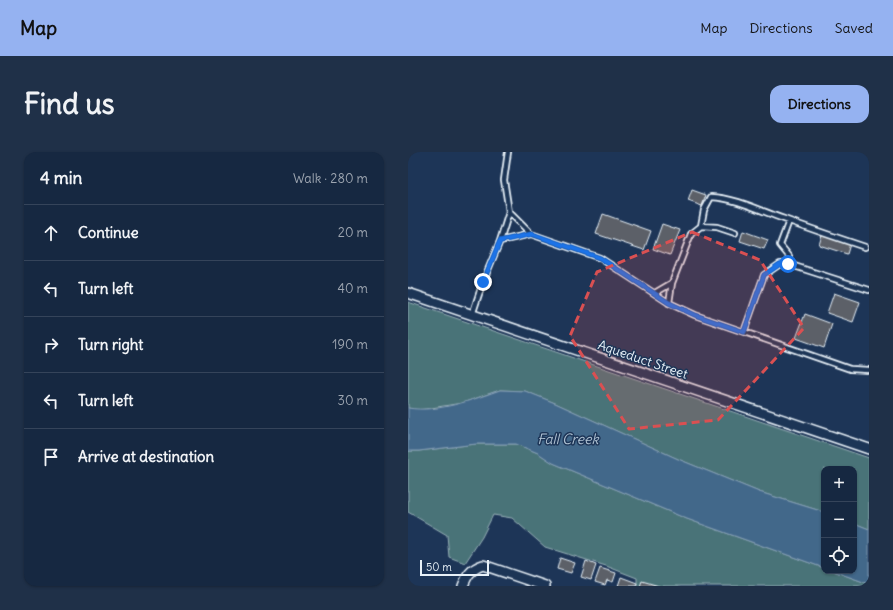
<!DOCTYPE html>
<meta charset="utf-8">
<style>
body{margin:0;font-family:Delius,sans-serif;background:#1f3048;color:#f1f3f6}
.controls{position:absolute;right:12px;bottom:12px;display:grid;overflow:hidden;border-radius:8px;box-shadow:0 1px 3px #0004}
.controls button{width:36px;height:36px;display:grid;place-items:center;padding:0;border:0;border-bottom:1px solid #35445a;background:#162841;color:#f1f3f6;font:20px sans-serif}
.scale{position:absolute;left:12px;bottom:10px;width:69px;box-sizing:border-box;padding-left:4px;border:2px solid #e8f1f8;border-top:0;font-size:11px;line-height:14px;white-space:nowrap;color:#e8f1f8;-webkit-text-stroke:3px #1d3557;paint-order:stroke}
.stop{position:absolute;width:12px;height:12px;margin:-9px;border:3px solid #1a73e8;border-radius:50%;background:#fff}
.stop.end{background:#1a73e8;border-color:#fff;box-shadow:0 1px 4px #0008}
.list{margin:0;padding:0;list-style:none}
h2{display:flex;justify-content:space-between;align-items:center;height:52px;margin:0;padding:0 16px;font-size:17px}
h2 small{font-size:13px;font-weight:400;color:#9ea6b1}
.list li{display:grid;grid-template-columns:26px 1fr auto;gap:12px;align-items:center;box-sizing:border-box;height:56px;padding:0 16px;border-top:1px solid #35445a}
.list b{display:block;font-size:15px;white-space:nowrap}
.list em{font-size:13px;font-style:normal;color:#9ea6b1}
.icon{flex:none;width:22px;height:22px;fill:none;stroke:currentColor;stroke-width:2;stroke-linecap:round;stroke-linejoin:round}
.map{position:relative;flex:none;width:461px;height:434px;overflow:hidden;border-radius:12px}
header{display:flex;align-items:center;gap:24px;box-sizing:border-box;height:56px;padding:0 20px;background:#95b2f1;color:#111}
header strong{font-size:19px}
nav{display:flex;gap:22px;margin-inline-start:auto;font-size:14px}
.intro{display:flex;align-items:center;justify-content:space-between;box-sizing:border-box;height:96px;padding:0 24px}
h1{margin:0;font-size:28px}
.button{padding:10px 18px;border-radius:12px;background:#95b2f1;color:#111;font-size:14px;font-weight:700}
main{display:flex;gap:24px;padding:0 24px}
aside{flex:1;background:#162841;border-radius:12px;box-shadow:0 1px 3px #0004}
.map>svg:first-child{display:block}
.green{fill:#4a7378;stroke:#99b2b8}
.water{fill:#43688a;stroke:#859fb6}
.building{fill:#5c6067;stroke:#e8f1f8}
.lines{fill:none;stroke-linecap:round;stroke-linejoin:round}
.lane-casing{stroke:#e8f1f8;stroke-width:8}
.street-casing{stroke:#e8f1f8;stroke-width:12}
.lane{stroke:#1d3557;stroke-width:4.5}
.street{stroke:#1d3557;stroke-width:9}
.route{stroke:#1a73e8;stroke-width:5}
.marked{fill:#da5052;fill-opacity:0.2;stroke:#da5052;stroke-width:3;stroke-dasharray:8 5;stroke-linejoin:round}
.labels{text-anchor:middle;stroke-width:3;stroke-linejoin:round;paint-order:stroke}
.street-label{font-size:13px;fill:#e8f1f8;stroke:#1d3557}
.water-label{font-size:14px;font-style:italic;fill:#aec1d2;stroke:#1d3557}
</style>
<header>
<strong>Map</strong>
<nav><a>Map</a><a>Directions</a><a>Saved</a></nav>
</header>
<div class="intro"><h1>Find us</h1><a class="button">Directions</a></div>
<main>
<aside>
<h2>4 min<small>Walk · 280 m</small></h2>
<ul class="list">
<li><svg class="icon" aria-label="ahead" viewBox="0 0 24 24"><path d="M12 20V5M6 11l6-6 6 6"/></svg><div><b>Continue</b></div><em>20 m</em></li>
<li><svg class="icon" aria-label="left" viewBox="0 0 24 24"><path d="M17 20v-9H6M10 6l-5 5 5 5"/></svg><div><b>Turn left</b></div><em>40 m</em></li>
<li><svg class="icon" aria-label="right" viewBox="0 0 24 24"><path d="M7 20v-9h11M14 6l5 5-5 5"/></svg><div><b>Turn right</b></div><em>190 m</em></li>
<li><svg class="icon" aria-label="left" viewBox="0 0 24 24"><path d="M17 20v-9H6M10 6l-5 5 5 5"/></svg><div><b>Turn left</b></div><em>30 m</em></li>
<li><svg class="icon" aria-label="arrive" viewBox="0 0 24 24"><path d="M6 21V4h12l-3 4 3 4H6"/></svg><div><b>Arrive at destination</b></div></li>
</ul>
</aside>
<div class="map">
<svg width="461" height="434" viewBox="0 0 461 434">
<rect width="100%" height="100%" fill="#1d3557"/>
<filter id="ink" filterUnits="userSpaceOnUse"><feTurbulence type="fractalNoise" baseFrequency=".025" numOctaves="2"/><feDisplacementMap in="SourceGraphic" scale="8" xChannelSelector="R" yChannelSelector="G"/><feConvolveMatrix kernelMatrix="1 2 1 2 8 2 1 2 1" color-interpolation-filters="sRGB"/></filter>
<g filter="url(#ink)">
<path class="green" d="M0,150l461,156v71l-15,-6v-54h-30v43l-65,-20 -81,-33 -123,-56 -30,-12 -25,-1 -38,13 -43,7 -11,-2z
M68,292h40l22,9 15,10 134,56 137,49v3h9l36,13v2h-232v-8l-31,-12 -61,-19 -33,-29 -19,-3 -11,22 -17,26 -16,-6 -2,-22 -39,-23v-61h11z"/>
<path class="water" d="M92,238l25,1 30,12 123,56 81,33 65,20v56l-137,-49 -134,-56 -15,-10 -22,-9h-40l-57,7h-11v-43c30,5 64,-8 92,-18z
M446,371l15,6v55l-36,-13h21z"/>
<path class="building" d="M284,38l14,5 -4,11 -14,-5z
M195,62l48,17 -7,19 -48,-16z
M254,72l18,6 -10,25 -17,-6z
M335,79l25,9 -4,9 -24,-8z
M414,83l28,9 -3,10 -28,-9z
M426,141l26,9 -7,20 -26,-9z
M397,162l27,10 -8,24 -28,-10z
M152,406l15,5 -4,10 -14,-4z
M178,409l10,4 -5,15 -10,-3z
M192,416l16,5 -3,9 -6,-2 -2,5 -10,-3z
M213,425l16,6 -1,3h-18z
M234,429l17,5h-19z"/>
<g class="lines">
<g class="lane-casing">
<path id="lane" d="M100,0l-4,28 5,32 -9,29 31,-7 -22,-22
M293,74l16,1 18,6
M123,82l69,24 69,45 26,12 49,17
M380,112l1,-8 -9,-11 9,-24
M264,131l19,-49 10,-8 3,-16 7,-13c25,1 50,14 73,22 27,10 54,19 81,28
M461,138l-81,-26h-8l-16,11 -20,57 106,37 19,1
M247,141l17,-10 -3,20
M64,163l11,-33 17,-41"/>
</g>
<g class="street-casing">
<path id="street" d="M0,141l461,156
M55,434c4,-11 8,-17 20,-21l62,21"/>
</g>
<use href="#lane" class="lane"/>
<use href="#street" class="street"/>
</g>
</g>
<g class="lines" filter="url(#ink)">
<path class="route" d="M75,130l17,-41 32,-7 68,24 69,45 26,12 49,17 20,-57 16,-11h8"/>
</g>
<path class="marked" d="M284,80l68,28 44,68 -86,92 -89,9 -59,-93 27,-64z"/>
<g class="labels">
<g class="street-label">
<text transform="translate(235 207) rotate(19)" y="5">Aqueduct Street</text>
</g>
<g class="water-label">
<text x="160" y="292">Fall Creek</text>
</g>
</g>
</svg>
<div class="controls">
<button>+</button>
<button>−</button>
<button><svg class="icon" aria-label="locate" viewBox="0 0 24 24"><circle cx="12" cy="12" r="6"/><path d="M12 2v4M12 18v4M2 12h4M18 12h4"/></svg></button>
</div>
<div class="scale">50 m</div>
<div class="stop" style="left:380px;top:112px"></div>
<div class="stop end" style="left:75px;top:130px"></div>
</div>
</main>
